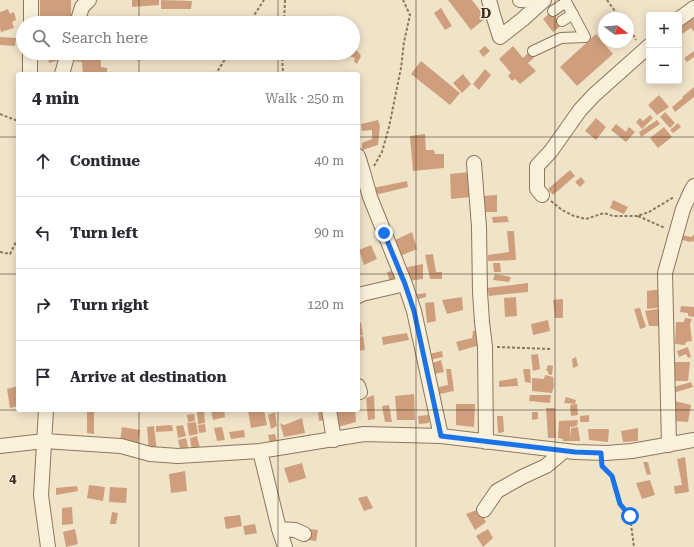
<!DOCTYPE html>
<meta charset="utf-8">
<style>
body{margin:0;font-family:"Roboto Serif",serif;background:#f2f2f3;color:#2b2b33}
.controls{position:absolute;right:12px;top:12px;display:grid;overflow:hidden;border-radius:4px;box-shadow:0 2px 10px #0003}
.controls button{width:36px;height:36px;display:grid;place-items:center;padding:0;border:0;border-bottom:1px solid #e1e1e2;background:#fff;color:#2b2b33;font:20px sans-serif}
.compass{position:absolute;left:598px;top:12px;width:36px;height:36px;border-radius:50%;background:#fff;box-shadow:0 2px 10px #0003;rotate:106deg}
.stop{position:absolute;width:12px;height:12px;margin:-9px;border:3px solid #1a73e8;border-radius:50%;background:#fff}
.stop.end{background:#1a73e8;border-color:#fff;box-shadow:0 1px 4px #0008}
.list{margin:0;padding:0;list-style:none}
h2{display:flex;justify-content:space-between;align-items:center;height:52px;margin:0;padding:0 16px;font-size:17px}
h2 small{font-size:13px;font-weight:400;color:#7c7c81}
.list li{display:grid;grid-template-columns:26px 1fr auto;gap:12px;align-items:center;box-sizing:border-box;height:72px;padding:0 16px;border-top:1px solid #e1e1e2}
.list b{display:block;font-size:15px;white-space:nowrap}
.list em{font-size:13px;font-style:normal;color:#7c7c81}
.icon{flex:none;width:22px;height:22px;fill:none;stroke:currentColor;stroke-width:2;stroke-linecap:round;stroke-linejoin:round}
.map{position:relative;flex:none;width:694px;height:547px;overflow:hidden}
.search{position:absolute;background:#fff;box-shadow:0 2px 10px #0003;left:16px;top:16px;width:344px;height:44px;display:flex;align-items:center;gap:10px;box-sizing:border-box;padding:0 14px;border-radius:22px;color:#7c7c81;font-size:15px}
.panel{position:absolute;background:#fff;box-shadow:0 2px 10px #0003;left:16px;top:72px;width:344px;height:340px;border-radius:4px}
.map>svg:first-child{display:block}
.building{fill:#cf9f7d}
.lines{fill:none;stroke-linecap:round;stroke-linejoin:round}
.pedestrian-casing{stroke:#8d765c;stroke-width:12}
.minor-casing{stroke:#8d765c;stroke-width:16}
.path{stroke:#8d765c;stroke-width:2;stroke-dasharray:3 2;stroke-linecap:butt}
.pedestrian{stroke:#faf1dc;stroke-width:10}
.minor{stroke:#faf1dc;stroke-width:14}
.route{stroke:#1a73e8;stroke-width:5}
.grid{fill:none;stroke:#3d2e20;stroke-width:1;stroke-opacity:0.55}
.grid-label{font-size:13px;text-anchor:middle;font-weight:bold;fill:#3d2e20;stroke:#f7eed8;stroke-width:3;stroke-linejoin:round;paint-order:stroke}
</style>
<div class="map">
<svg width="694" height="547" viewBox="0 0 694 547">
<rect width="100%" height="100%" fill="#f0e4c8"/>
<path class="building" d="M40,0h31v23h-31z
M132,0h27v5l-27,2z
M161,0l31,1 -1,8h-30z
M448,0h24l14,18 -15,12z
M441,8l11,18 -7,4 -11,-17z
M8,9l2,5 4,-2 2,8 -4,2 2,6 -13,4 -1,-3v-17z
M551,12l11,13 -9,7 -10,-13z
M692,17l2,3v12l-3,-4 -12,8v-10z
M596,34l17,20 -36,32 -17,-19z
M0,37l16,1 -1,8 -15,-1z
M485,46l5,5 -7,6 -4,-6z
M513,46l10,12 6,-6 5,6 -6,5 8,8 -16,13 -5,-5 -3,2 -4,-5 3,-3 -12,-14z
M353,48h2l6,8 -4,8 -3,-2 1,-4 -6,-2 -1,-3h5z
M694,51v6l-7,5 -3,-4z
M47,53h19v5l-17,5z
M75,53h26v14l6,1v6h-24l-1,-12 -8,-1z
M136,53h13v5l-12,3z
M421,61l39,32 -10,12 -39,-31z
M485,69l6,6 -12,15 -6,-6z
M463,74l8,10 -9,9 -9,-10z
M694,87v10l-19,15 -3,-5 11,-9 -1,-1z
M659,95l10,12 -12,8 -9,-10z
M665,112l10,11 -5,5 -10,-11z
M650,115l3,3 -11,11 -6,-7 4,-4 3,3z
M596,118l10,9 -10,13 -11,-9z
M378,120l2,6 -2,19 -16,5v-7l10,-4v-9l-10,1 -1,-7z
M657,120l3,4 -19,13 -2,-5z
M678,123l3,4 -8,6 -3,-3z
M616,124l10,8 3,-5 6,5 -9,10 -15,-12z
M664,127l8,10 -14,11 -8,-10z
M425,134l1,16h8l1,4h9v14l-31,3 -3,-35z
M570,170l5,6 -22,19 -5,-6z
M469,172l2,25 -20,2 -1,-25z
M581,177l4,5 -5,5 -5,-5z
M407,181l1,6 -33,8 -2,-7z
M497,195v17h-13l-1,-16z
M613,200l15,7 -4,7 -14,-6z
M507,216l2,6 -16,1 -1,-6z
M507,231h7l2,29 -28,1v-6l21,-3z
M412,232l5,17 -19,8 -7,-15z
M681,235l11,2 1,-2h1v7l-2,-1 -2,1 -11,-3z
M371,245l6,14 -13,6 -5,-15z
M433,254l3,18h6v7h-12l-5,-24z
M493,263h7l1,9h-7z
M423,264v15l-17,2 -3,-13z
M392,271l4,9 -6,2 -3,-10z
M495,274l16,3 -2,5 -16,-2z
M528,283v9l-39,4 -2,-8z
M663,289v18l-16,2v-18z
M426,293v4l-11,3 -2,-5z
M462,297l1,13 -16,4 -5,-14z
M516,297l1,19 -12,1 -1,-19z
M563,299v19h-8l-2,-18z
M434,302l2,19 -9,2 -2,-20z
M681,306l13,1v10l-6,-1v-3l-8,-1z
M640,308l6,19 -6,2 -6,-20z
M663,308l-3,18h-11l-4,-15z
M685,318l7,1 -2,5 2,17 -6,1 -1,3 -10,-1 1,-22h8z
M548,320l2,11 -17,4 -2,-11z
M361,322l2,13 -5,1v-13z
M473,331h6l1,14 -21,6 -3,-9 16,-4z
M407,333l2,7 -26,5 -1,-8z
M363,336l2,14 -7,1v-14z
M688,347l3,10 -3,1 -2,-4 -7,3 -2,-6z
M442,351l1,6 -13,3 -1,-6z
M538,354l2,15 -7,2 -2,-16z
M576,357l2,9 -5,2 -1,-9z
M441,360l3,12 -10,2 -2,-11z
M675,362h15l-2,19h-14z
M548,365l5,1 -1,9 -4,-1v-3h-2z
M446,369h5l3,22 -19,4 -1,-7 14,-3z
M523,369h7l1,14 -6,-1z
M545,375l8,2 1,9 -2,7 -20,-2v-13l12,1z
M517,378l1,8 -19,1v-6z
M691,382l2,5 -23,7v-6z
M18,386v20l-8,2 -3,-19z
M414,394l1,26h-18l-2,-24z
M374,395l1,24 -7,1 -2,-22z
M530,395h21l-1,8 -21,-2z
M566,397l10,3 -1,4h2l1,11 -7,1 -1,-11 5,-1 -11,-1z
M675,401l16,4 -3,17 -15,-1z
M456,404h19l-1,23 -18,-2z
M389,405l3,17h-7l-3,-16z
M546,408h9l1,30h-8z
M87,410h7v24l-7,-1z
M204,410l1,13 -7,1 -1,-13z
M211,410h13l1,7 -12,3z
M248,410h16l3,15 -16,3z
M318,410h9l1,9 -9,2z
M337,410h18l1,12 -18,5z
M275,412l2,14 -6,3 -3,-14z
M532,412h6v7l-6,1z
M194,414l1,7 -7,1 -1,-7z
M429,415v8l-10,1 -1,-8z
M589,415v7h-9v-6z
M497,416h6l1,16 -6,1z
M302,418l3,15 -21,4 -4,-14 4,2z
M578,420l-1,6 -7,1v12l1,-11 7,-1 2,14h-17v-2l-5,-1 1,-17z
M196,422l2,12 -9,2 -2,-13z
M205,424l1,8 -7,1 -1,-8z
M172,425l1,6 -17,1v-6z
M183,425l3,11 -8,2 -2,-12z
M154,426l3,25 -8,1 -2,-25z
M122,427l18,3 -2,14 -18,-3z
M222,427l3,13 -8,1 -3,-13z
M638,428v13l-15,1 -2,-11z
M588,429h21l-1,13 -19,-2z
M244,430l1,7 -14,2 -2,-7z
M275,434l2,8 -7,2 -2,-9z
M197,436l3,13 -8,2 -2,-13z
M186,438l3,13 -8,2 -3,-13z
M685,457l4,35 -14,2 -1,-8 8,-1 -5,-26z
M643,462h5l3,12 -4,1z
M302,463l4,15 -17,5 -5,-15z
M185,471l2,20 -16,2 -2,-19z
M650,480l5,15 -13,4 -6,-16z
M89,485l16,2 -2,14 -16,-3z
M77,486l1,5 -22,4v-7z
M110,487l17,1 -1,15 -17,-1z
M367,496l6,12 -9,3 -6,-13z
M72,507l1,17 -11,1v-17z
M479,509l7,13 -11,8 -9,-16z
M112,512l6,1 -2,11h-6z
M240,515l2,11 -16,3 -2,-12z
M255,524l2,9 -12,2 -2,-9z
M75,529l3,15 -12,3 -3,-15z
M309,529l9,1 -2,11 -8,-1z
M488,529l5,9 -10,9 -7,-11z"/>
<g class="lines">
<g class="pedestrian-casing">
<path id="pedestrian" d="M553,11l13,-9
M562,21l11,-7
M533,51l28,-13 24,-1 -20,-37"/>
</g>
<g class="minor-casing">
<path id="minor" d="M489,0l5,18 6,19 23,-18 21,-19
M520,0l23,1
M679,19l15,-11
M31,23v-23
M77,23l5,-16 7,-7
M30,53v21
M62,74l6,-21
M358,156l5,16 7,25 35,87 9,27 27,125
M474,163l5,64 1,65 2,30 3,25 1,95
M542,195l-5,-6v-23l14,-15 29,-41 14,-15 55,-49
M358,296l4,-2 43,-10
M358,386l2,6
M46,410l-5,85 7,52
M329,410l5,30
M669,445l-4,-172 18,-64 8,-18 3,-5
M0,446l44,-5 77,5 29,8 28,2 82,-5 104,-17 77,2 134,16 31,1 26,-2 62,-11
M260,451l19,78 6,18
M484,510l13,-19 25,-14 24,-11 18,-15
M279,529l16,1 9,4"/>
</g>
<path class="path" d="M607,0l13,18
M249,23l15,-23
M284,23l1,-23
M628,26l8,14
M282,53l1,21
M214,74l3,-2 12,-19
M0,114l18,7
M374,166l8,-14 7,-25 12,-59 3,-26 6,-27 -7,-15
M551,201l11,9 12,6 12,3 18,-6 9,3h24l12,-4 25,-15
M638,216l27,12
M0,252l10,2 8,-16
M497,347l55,2
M603,466l9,10 8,28 10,13 4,30"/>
<use href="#pedestrian" class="pedestrian"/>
<use href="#minor" class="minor"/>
</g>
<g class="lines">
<path class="route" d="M384,233l21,51 9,27 27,125 134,16 26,1 1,13 10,10 8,28 10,12"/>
</g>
<path class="grid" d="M139,0v23M278,0v23M416,0v547M555,0v547M139,53v21M278,53v21M0,137h18M358,137h336M0,274h18M358,274h336M0,410h694M139,410v137M278,410v137"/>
<g class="grid-label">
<text x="486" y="18">D</text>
<text x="13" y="483">4</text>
</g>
</svg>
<div class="controls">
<button>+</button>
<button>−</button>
</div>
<svg class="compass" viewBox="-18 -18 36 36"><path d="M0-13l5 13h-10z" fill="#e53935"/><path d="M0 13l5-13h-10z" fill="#7c7c81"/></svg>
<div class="stop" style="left:630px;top:516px"></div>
<div class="stop end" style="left:384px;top:233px"></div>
<div class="search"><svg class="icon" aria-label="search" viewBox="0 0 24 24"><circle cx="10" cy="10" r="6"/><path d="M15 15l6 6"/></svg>Search here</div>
<section class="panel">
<h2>4 min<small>Walk · 250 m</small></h2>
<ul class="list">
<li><svg class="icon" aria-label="ahead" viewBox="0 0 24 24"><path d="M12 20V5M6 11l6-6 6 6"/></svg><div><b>Continue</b></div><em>40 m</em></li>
<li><svg class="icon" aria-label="left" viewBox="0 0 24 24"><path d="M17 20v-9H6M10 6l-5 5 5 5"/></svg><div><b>Turn left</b></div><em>90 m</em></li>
<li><svg class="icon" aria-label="right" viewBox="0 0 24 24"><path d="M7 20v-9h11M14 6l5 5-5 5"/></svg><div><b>Turn right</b></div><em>120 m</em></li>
<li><svg class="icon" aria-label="arrive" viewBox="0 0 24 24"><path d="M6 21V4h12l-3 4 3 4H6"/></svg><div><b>Arrive at destination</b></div></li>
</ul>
</section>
</div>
